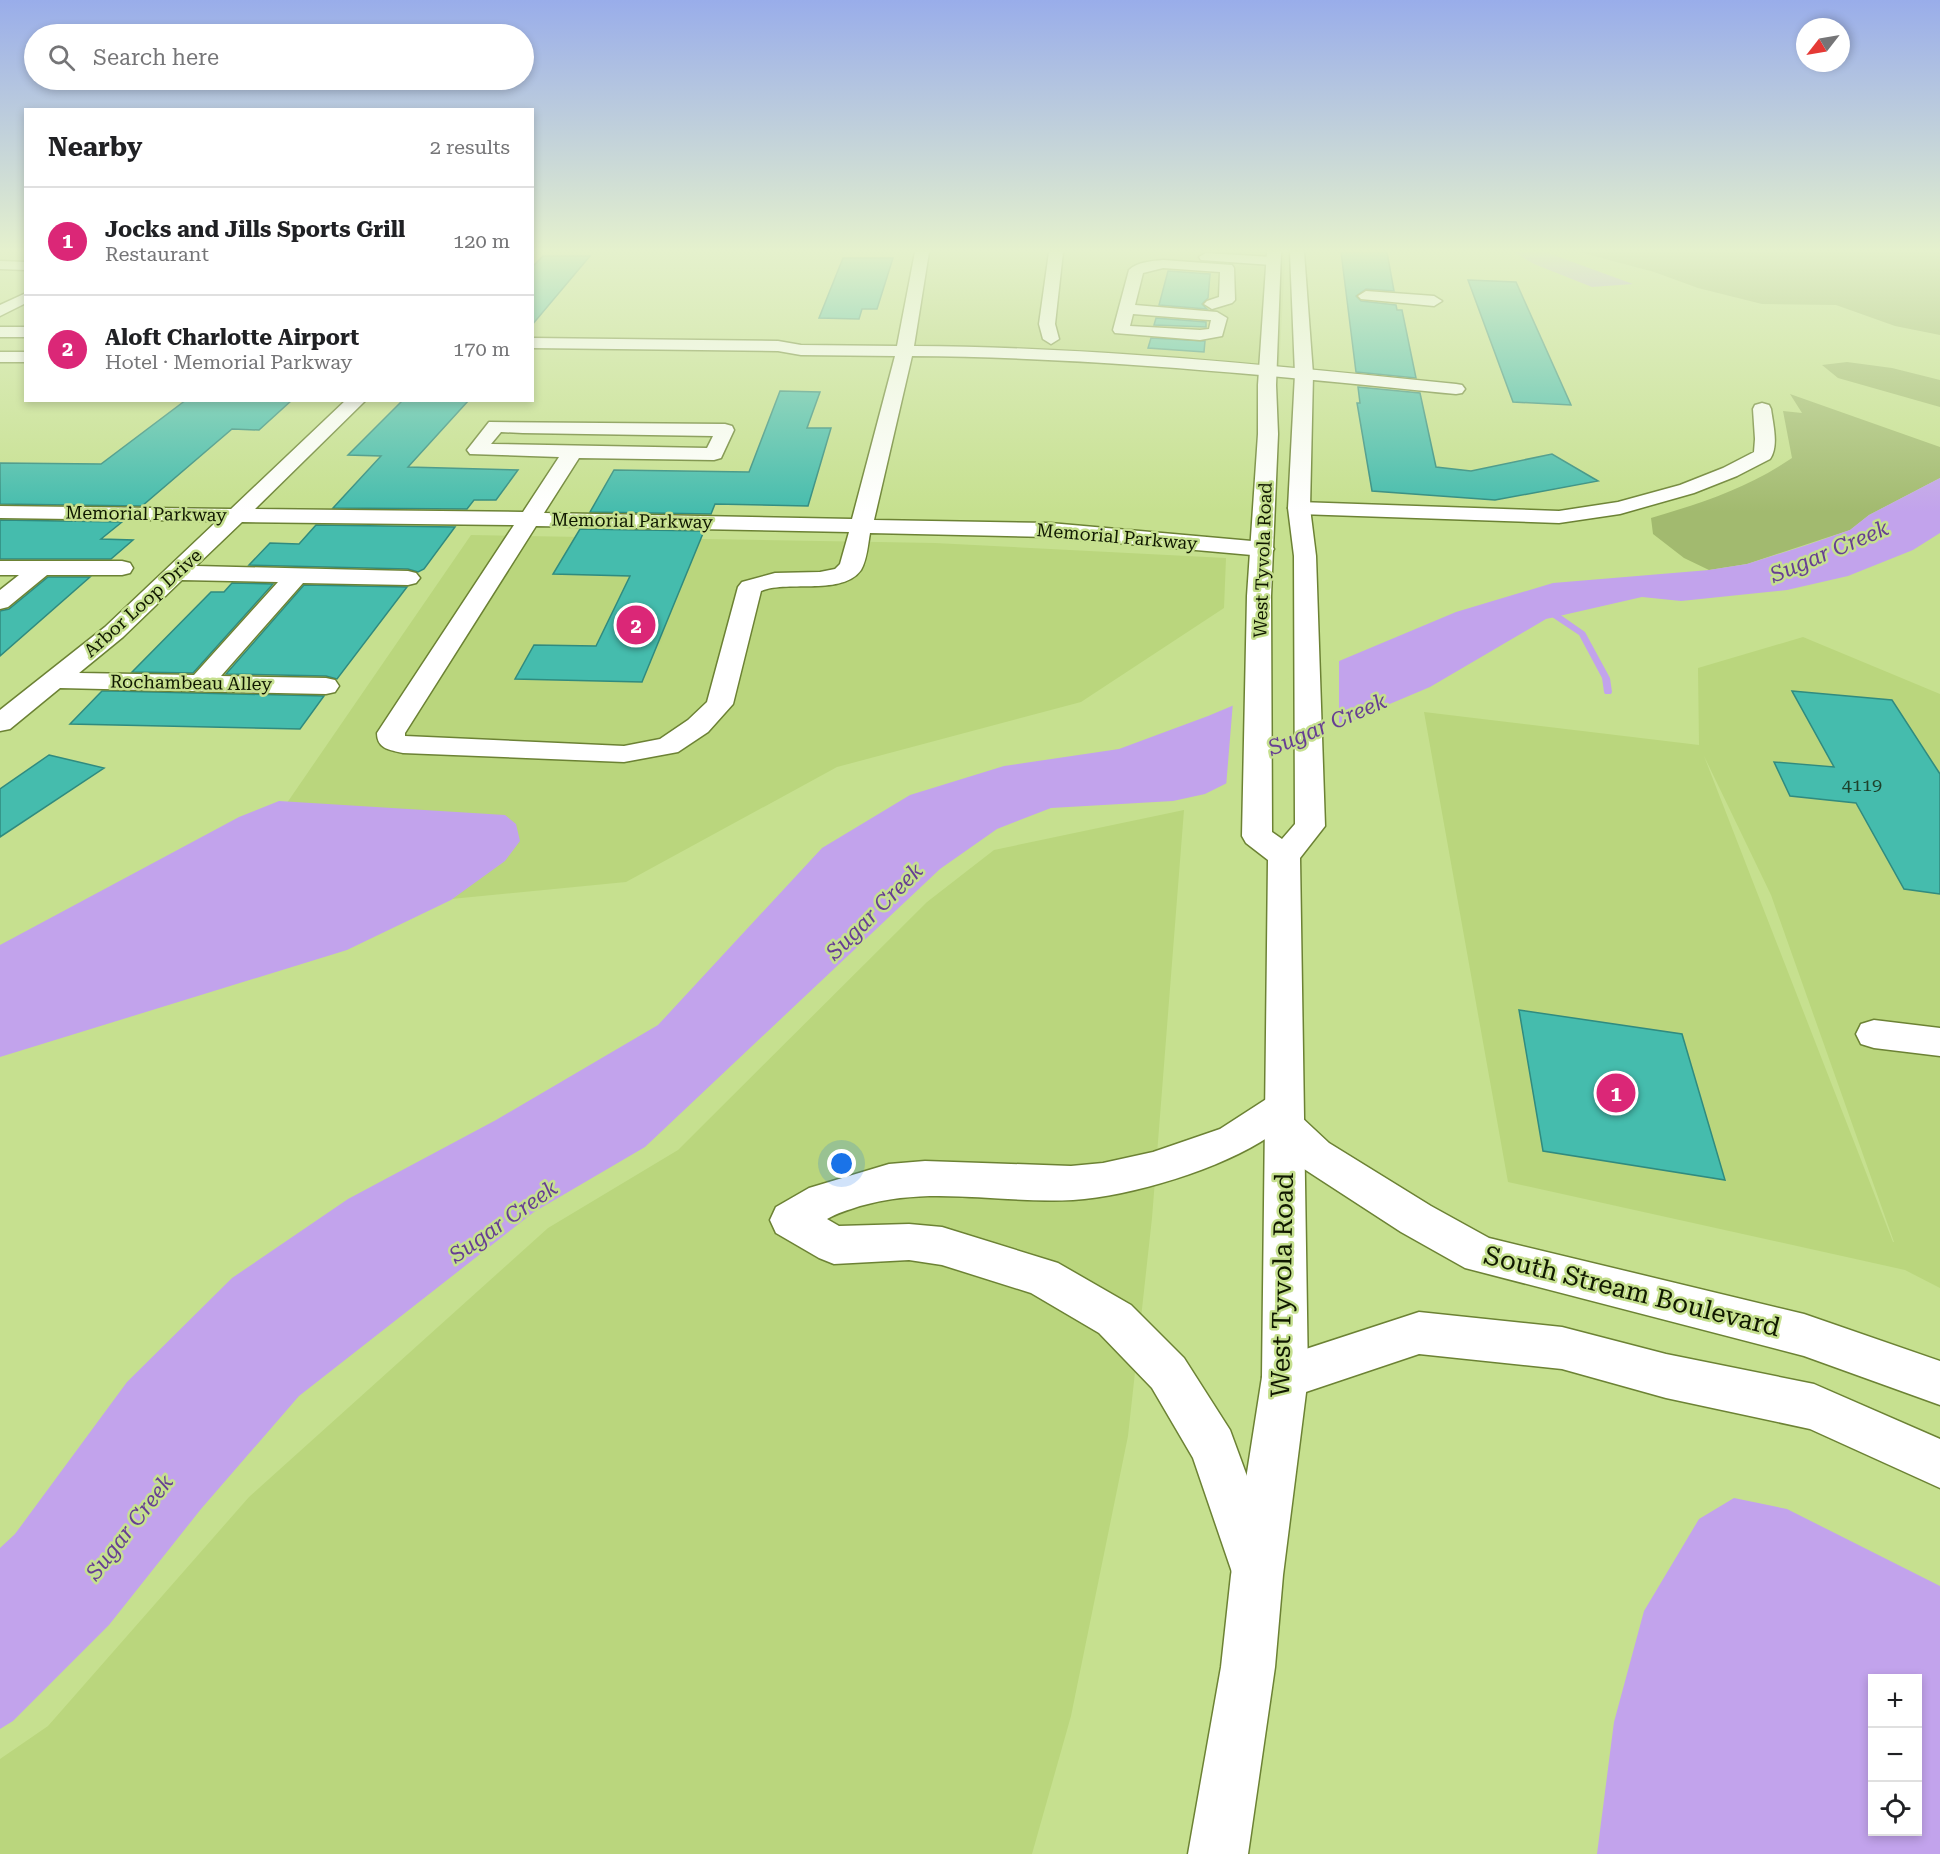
<!DOCTYPE html>
<meta charset="utf-8">
<style>
body{margin:0;font-family:"Roboto Serif",serif;background:#f6f6f6;color:#202124}
.controls{position:absolute;right:18px;bottom:18px;display:grid;overflow:hidden;border-radius:0px;box-shadow:0 3px 9px #0003}
.controls button{width:54px;height:54px;display:grid;place-items:center;padding:0;border:0;border-bottom:2px solid #e0e0e0;background:#fff;color:#202124;font:30px sans-serif}
.compass{position:absolute;left:1796px;top:18px;width:54px;height:54px;border-radius:50%;background:#fff;box-shadow:0 3px 9px #0003;rotate:239deg}
.you{position:absolute;left:842px;top:1164px;width:21px;height:21px;margin:-15px;border:4px solid #fff;border-radius:50%;background:#1a73e8;box-shadow:0 0 0 9px #1a73e833}
.badge{display:grid;place-items:center;width:39px;height:39px;border-radius:50%;background:#db2777;color:#fff;font-size:20px;font-weight:700}
.pin{position:absolute;translate:-50% -50%;border:3px solid #fff;box-shadow:0 2px 6px #0006}
.list{margin:0;padding:0;list-style:none}
h2{display:flex;justify-content:space-between;align-items:center;height:78px;margin:0;padding:0 24px;font-size:26px}
h2 small{font-size:20px;font-weight:400;color:#757577}
.list li{display:grid;grid-template-columns:39px 1fr auto;gap:18px;align-items:center;box-sizing:border-box;height:108px;padding:0 24px;border-top:2px solid #e0e0e0}
.list b{display:block;font-size:22px;white-space:nowrap}
.list p{margin:0;font-size:20px;white-space:nowrap;color:#757577}
.list em{font-size:20px;font-style:normal;color:#757577}
.icon{flex:none;width:33px;height:33px;fill:none;stroke:currentColor;stroke-width:2;stroke-linecap:round;stroke-linejoin:round}
.map{position:relative;flex:none;width:1940px;height:1854px;overflow:hidden}
.search{position:absolute;background:#fff;box-shadow:0 3px 9px #0003;left:24px;top:24px;width:510px;height:66px;display:flex;align-items:center;gap:15px;box-sizing:border-box;padding:0 21px;border-radius:33px;color:#757577;font-size:22px}
.panel{position:absolute;background:#fff;box-shadow:0 3px 9px #0003;left:24px;top:108px;width:510px;height:294px;border-radius:0px}
.map>svg:first-child{display:block}
.built{fill:#bad67d;fill-rule:evenodd}
.green{fill:#a2ba6f}
.water{fill:#c2a3ec;fill-rule:evenodd}
.pier{fill:#c6e08f}
.lines{fill:none;stroke-linecap:round;stroke-linejoin:round}
.stream{fill:#c2a3ec;fill-rule:evenodd}
.building{fill:#45bcad;stroke:#308b7f;stroke-width:1.5}
.minor-casing{stroke:#6c8234;stroke-width:3}
.major-casing{stroke:#6c8234;stroke-width:3}
.minor{fill:#fff;fill-rule:evenodd}
.major{fill:#fff;fill-rule:evenodd}
.labels{text-anchor:middle;stroke-width:5;stroke-linejoin:round;paint-order:stroke}
.far-street-label{font-size:18px;fill:#101800;stroke:#c6e08f}
.number-label{font-size:18px;fill:#1d412b}
.water-label{font-size:22px;font-style:italic;fill:#663e93;stroke:#c6e08f}
.near-street-label{font-size:26px;fill:#101800;stroke:#c6e08f}
</style>
<div class="map">
<svg width="1940" height="1854" viewBox="0 0 1940 1854">
<rect width="100%" height="100%" fill="#c6e08f"/>
<path class="built" d="M924,252h360l1,10 -6,107 -371,-20z
M471,535l464,8 291,15 -2,50 -143,94 -244,65 -211,115 -379,37 -24,-23z
M1803,637l137,57v594l-35,-18 -397,-88 -84,-470 275,33 -1,-77zM1704,756l67,139 123,347h-1z
M1184,810l-32,408 -24,218 -57,280 -39,138h-1032v-95l48,-33 201,-229 299,-269 130,-78 249,-248 67,-52z"/>
<path class="green" d="M1579,252h361v83l-45,-9 -59,-21 -74,-1 -64,-16 -44,-16z
M1847,362l45,6 48,12v27l-102,-29 -16,-13z
M1790,394l150,53v31l-71,37 -19,15 -103,34 -38,6 -25,-12 -31,-24 -2,-16c53,-16 95,-29 141,-60l-9,-47 19,2z"/>
<path class="water" d="M1514,252h31l88,32 -41,3 -58,-23z
M1940,478v55l-27,17 -65,26 -61,14 -106,11 -39,-4 -96,22 -116,68 -64,27 -161,80 -32,7 -122,7 -54,21 -57,40 -295,278 -111,65 -235,184 -98,113 -92,116 -96,96 -13,8v-181l15,-14 112,-152 105,-104 116,-79 148,-79 162,-95 164,-177 88,-53 94,-29 115,-17 89,-33 248,-104 97,-29 156,-13 38,-6 60,-19 43,-15 19,-15z
M279,801l226,14 11,9 4,17 -15,20 -54,39 -104,50 -347,107v-112l239,-128z
M1734,1498l53,11 153,77v268h-343l17,-132 30,-111 55,-92zM1918,1678v154h-46v-154z"/>
<path class="pier" d="M1339,657v74l-113,56 7,-85z"/>
<g class="lines">
<path class="stream" d="M1546,609h6l33,23 25,46 2,14 -1,2h-6l-1,-2 -2,-14 -23,-43 -33,-22z"/>
</g>
<path class="building" d="M1341,252h46l7,39 -28,-2 -10,7 5,5 35,4 1,5h5l14,68 -60,-6z
M543,256h47l-58,69v-58z
M843,258h50l-16,51h-15l-3,10 -40,-1z
M1168,271l42,3 -2,24 -6,6 5,5 -48,-4z
M1468,280l48,2 55,123 -58,-3z
M1156,318l50,4v5l-52,-2z
M1151,338l54,3 -1,11 -56,-4z
M1358,387l62,6 16,74 35,4 81,-17 46,27 -103,19 -123,-9 -15,-88h3z
M780,391l40,1 -13,36h24l-23,78 -93,-2 -4,10 -121,-2 24,-42 135,2z
M186,400h106l-33,30 -27,-1 -90,77 -142,-2v-41l101,1z
M403,400h66l-61,67 110,3 -22,30h-22l-7,9 -134,-1 48,-52 -33,-1z
M0,520l122,2 -21,17 32,1 -22,19h-111z
M316,525l139,2 -31,42 -6,3 -10,-3 -159,-4 21,-22 29,1z
M580,529l124,2 -62,151 -127,-3 19,-34 62,1 34,-70 -77,-2z
M48,577h42l-90,79v-45l9,-2z
M232,583l41,1 -80,89 -61,-1 79,-80h13z
M304,585l103,2 -70,92 -11,-3 -100,-2z
M102,691h10l212,5 -24,33 -230,-5z
M1792,691l100,9 48,74v120l-36,-5 -48,-86 -66,-7 -16,-34 60,5z
M49,755l55,13 -104,69v-48z
M1519,1010l163,24 43,146 -182,-29z"/>
<g class="lines">
<g class="minor-casing">
<path id="minor" d="M915,252h14l-15,94c181,1 362,20 542,38l6,1 3,4 -3,4 -6,1c-181,-18 -362,-37 -544,-38l-38,164 176,3 213,19 8,2 3,5 -3,5 -8,2 -213,-19 -180,-4c-2,11 -3,27 -9,37 -18,26 -73,10 -100,21l-28,113 -25,28 -30,20 -54,10 -221,-9c-13,-3 -26,-4 -26,-20l137,-208 -272,-3 -46,44 212,5 8,2 4,5 -4,5 -8,2 -105,-2 -82,93 105,2 9,2 4,6 -4,6 -9,2 -266,-6 -50,41 -10,2v-21l105,-83 112,-106 -217,-3v-12l231,3 115,-109h20l-111,109 268,3 36,-55 -89,-3 -3,-4 22,-28 236,2 7,2 2,4 -13,28 -7,2 -135,-2 -35,55 308,6 43,-163 -94,-1 -23,-4 -246,-3v-10l246,3 23,4 96,1zM501,432l22,1 190,3 -6,12 -216,-4zM536,526l313,6 -9,32 -5,5 -15,3 -45,1 -33,9 -4,5 -31,115 -19,18 -28,19 -36,7 -219,-10v-3zM182,580l96,2 -84,93 -115,-2 44,-36z
M1049,252h14l-8,72 4,15 -8,5 -8,-5 -4,-15z
M1206,253l67,4 7,4 -7,4 -72,-5 -2,-3z
M1163,260l69,5 2,3 1,32 -3,3 -20,6 -8,-5 3,-3 12,-4 1,-25 -57,-4 -20,5 -8,32 82,7 10,6 -5,18 -22,4 -85,-7 -2,-3 16,-60c8,-8 23,-9 34,-10zM1133,314l76,6h2l-2,9 -9,1 -70,-4z
M0,261l26,1v8l-26,-1z
M1366,291l68,5 8,5 -8,5 -73,-7 -3,-3z
M26,293v10l-26,13v-11z
M0,327h26v10h-26z
M0,352h26v10h-26z
M1762,403l7,2 2,4c2,15 8,37 -1,50l-33,17 -43,17 -74,21 -61,9 -260,-9 -7,-2 -4,-4 4,-4 7,-2 260,9 59,-9 62,-17 43,-17 31,-16 1,-13 -2,-30 2,-4z
M0,561h122l8,2 3,5 -3,5 -8,2h-75l-39,32 -8,2v-19l19,-15h-19z
M1874,1020l66,8v28l-66,-8 -13,-4 -5,-10 5,-10z
M1284,1092l13,4 6,11 -4,8 30,28 102,63 58,32 315,76 136,47v44l-136,-49 -339,-88 -64,-36 -100,-65 -31,-31c-49,33 -138,60 -197,64 -73,4 -140,-15 -213,6 -12,4 -23,7 -33,13l12,7 70,-2 33,3 116,36 73,42 53,53 46,72 50,136 -8,18 -18,8 -18,-8 -43,-126 -41,-70 -53,-55 -68,-40 -89,-28 -33,-5 -75,4 -15,-6 -43,-25 -6,-13 6,-13 33,-19 80,-24 36,-3 146,5 32,-3 50,-11 67,-23 51,-33z
M1419,1312l143,15 104,27 148,30 126,55v49l-130,-59 -144,-31 -104,-29 -143,-15 -134,45 -16,-6 -7,-16 7,-16z"/>
</g>
<g class="major-casing">
<path id="major" d="M1267,252h14l-5,133 2,49 -7,162 1,236 10,7 13,-15 -1,-268 -6,-48 7,-134 -5,-122h14l9,122 -3,134 6,48 9,270 -25,32 8,519 -25,198 -8,92 -27,187h-60l33,-187 10,-92 31,-198 6,-517 -22,-17 -4,-7 5,-240 11,-162v-49z"/>
</g>
<use href="#minor" class="minor"/>
<use href="#major" class="major"/>
</g>
<linearGradient id="sky" x2="0" y2="1"><stop stop-color="#99adea"/><stop offset="0.49" stop-color="#e5f1cd"/><stop offset="1" stop-color="#e5f1cd" stop-opacity="0"/></linearGradient>
<rect width="1940" height="512" fill="url(#sky)"/>
<g class="labels">
<g class="far-street-label">
<text transform="translate(146 514) rotate(1)" y="6">Memorial Parkway</text>
<text transform="translate(632 521) rotate(1)" y="6">Memorial Parkway</text>
<text transform="translate(1117 537) rotate(5)" y="6">Memorial Parkway</text>
<text transform="translate(1263 560) rotate(-88)" y="6">West Tyvola Road</text>
<text transform="translate(143 603) rotate(-42)" y="6">Arbor Loop Drive</text>
<text transform="translate(191 683) rotate(1)" y="6">Rochambeau Alley</text>
</g>
<g class="number-label">
<text x="1862" y="791">4119</text>
</g>
<g class="water-label">
<text transform="translate(1829 551) rotate(-23)" y="8">Sugar Creek</text>
<text transform="translate(1327 724) rotate(-23)" y="8">Sugar Creek</text>
<text transform="translate(874 911) rotate(-45)" y="8">Sugar Creek</text>
<text transform="translate(503 1221) rotate(-35)" y="8">Sugar Creek</text>
<text transform="translate(129 1527) rotate(-52)" y="8">Sugar Creek</text>
</g>
<g class="near-street-label">
<text transform="translate(1282 1285) rotate(-89)" y="9">West Tyvola Road</text>
<text transform="translate(1632 1291) rotate(14)" y="9">South Stream Boulevard</text>
</g>
</g>
</svg>
<div class="controls">
<button>+</button>
<button>−</button>
<button><svg class="icon" aria-label="locate" viewBox="0 0 24 24"><circle cx="12" cy="12" r="6"/><path d="M12 2v4M12 18v4M2 12h4M18 12h4"/></svg></button>
</div>
<svg class="compass" viewBox="-18 -18 36 36"><path d="M0-13l5 13h-10z" fill="#e53935"/><path d="M0 13l5-13h-10z" fill="#757577"/></svg>
<div class="you"></div>
<div class="pin badge" style="left:1616px;top:1093px">1</div>
<div class="pin badge" style="left:636px;top:625px">2</div>
<div class="search"><svg class="icon" aria-label="search" viewBox="0 0 24 24"><circle cx="10" cy="10" r="6"/><path d="M15 15l6 6"/></svg>Search here</div>
<section class="panel">
<h2>Nearby<small>2 results</small></h2>
<ul class="list">
<li><span class="badge">1</span><div><b>Jocks and Jills Sports Grill</b><p>Restaurant</p></div><em>120 m</em></li>
<li><span class="badge">2</span><div><b>Aloft Charlotte Airport</b><p>Hotel · Memorial Parkway</p></div><em>170 m</em></li>
</ul>
</section>
</div>
